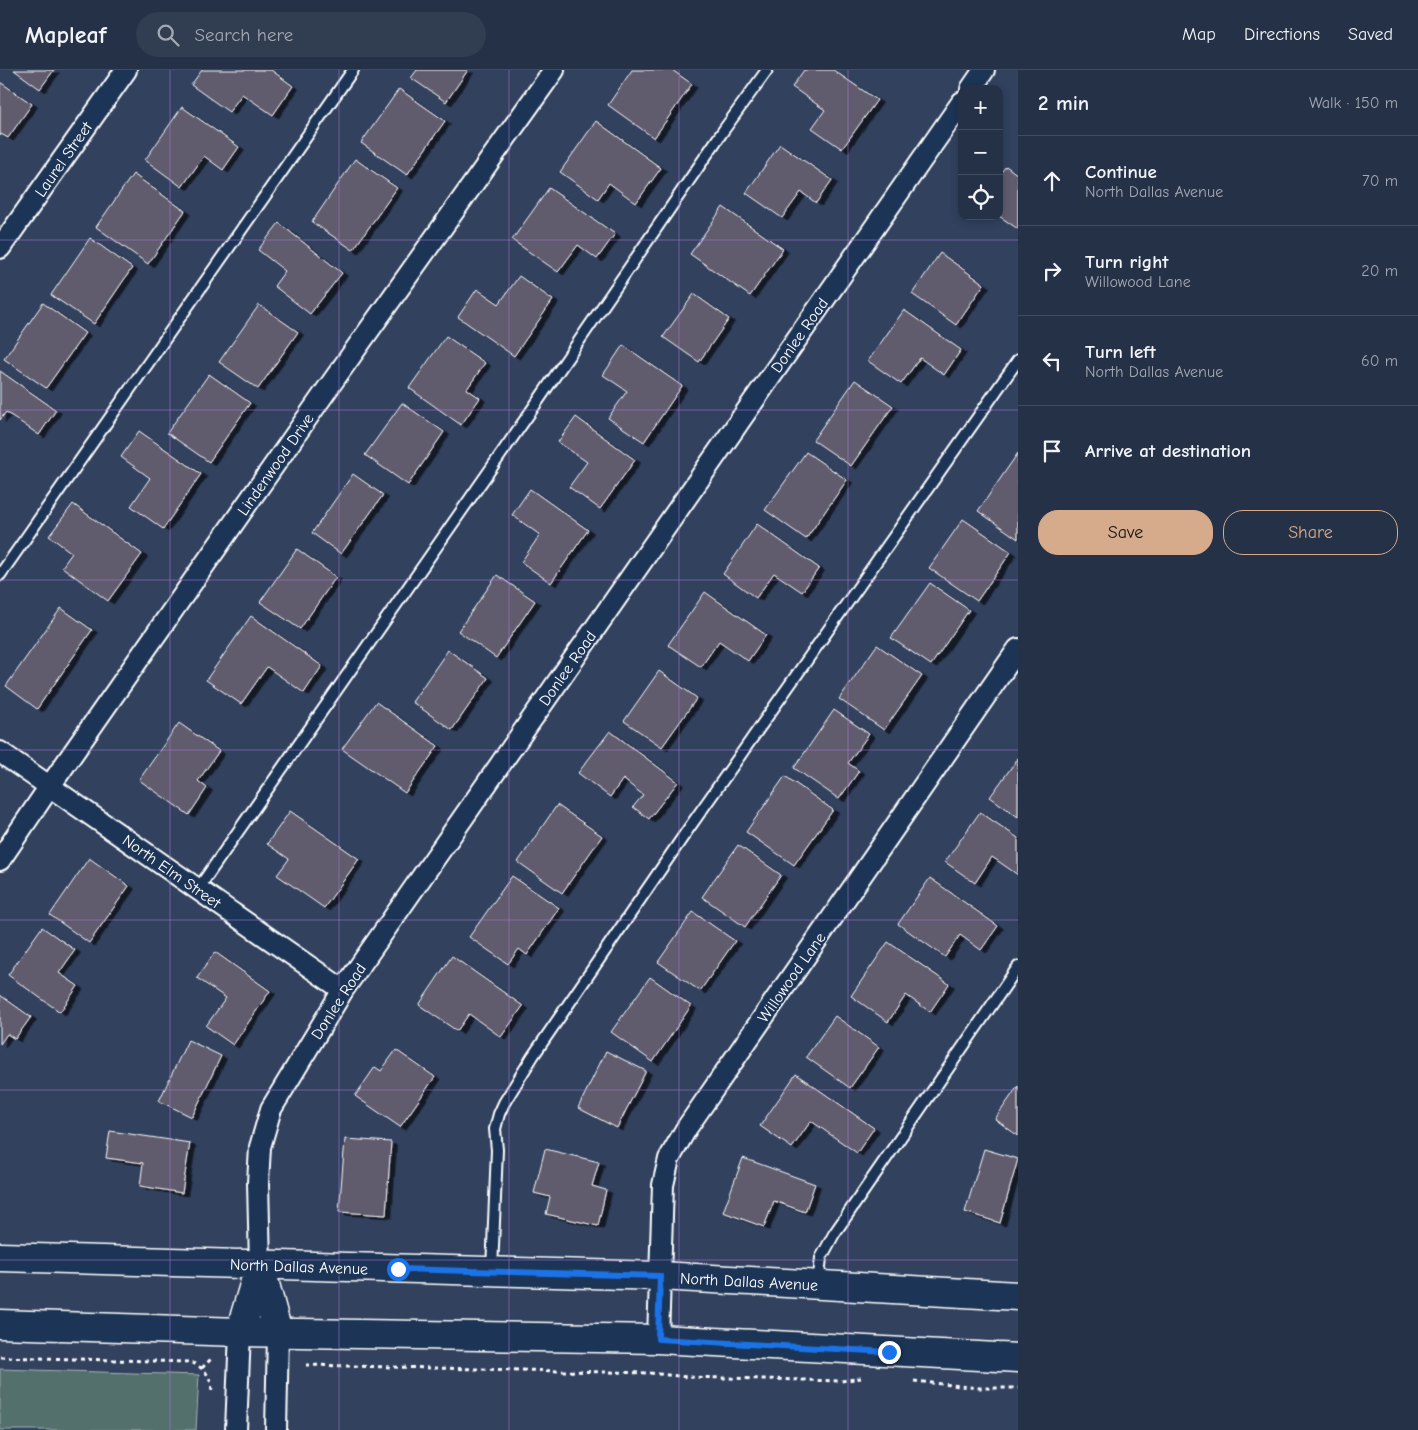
<!DOCTYPE html>
<meta charset="utf-8">
<style>
body{margin:0;font-family:"Comic Neue",sans-serif;background:#313d51;color:#f1f3f6}
.controls{position:absolute;right:15px;top:15px;display:grid;overflow:hidden;border-radius:10px;box-shadow:0 2px 8px #0003}
.controls button{width:45px;height:45px;display:grid;place-items:center;padding:0;border:0;border-bottom:1px solid #424c5f;background:#253146;color:#f1f3f6;font:25px sans-serif}
.stop{position:absolute;width:15px;height:15px;margin:-11px;border:4px solid #1a73e8;border-radius:50%;background:#fff}
.stop.end{background:#1a73e8;border-color:#fff;box-shadow:0 1px 5px #0008}
.list{margin:0;padding:0;list-style:none}
h2{display:flex;justify-content:space-between;align-items:center;height:65px;margin:0;padding:0 20px;font-size:21px}
h2 small{font-size:16px;font-weight:400;color:#a3a9b3}
.list li{display:grid;grid-template-columns:32px 1fr auto;gap:15px;align-items:center;box-sizing:border-box;height:90px;padding:0 20px;border-top:1px solid #424c5f}
.list b{display:block;font-size:19px;white-space:nowrap}
.list p{margin:0;font-size:16px;white-space:nowrap;color:#a3a9b3}
.list em{font-size:16px;font-style:normal;color:#a3a9b3}
.actions{display:flex;gap:10px;padding:15px 20px}
.actions a{flex:1;padding:11px 0;border:1px solid #d6ab8b;border-radius:20px;text-align:center;font-size:18px;color:#d6ab8b}
.actions .main{background:#d6ab8b;color:#111}
.icon{flex:none;width:28px;height:28px;fill:none;stroke:currentColor;stroke-width:2;stroke-linecap:round;stroke-linejoin:round}
.map{position:relative;flex:none;width:1018px;height:1360px;overflow:hidden}
header{display:flex;align-items:center;gap:30px;box-sizing:border-box;height:70px;padding:0 25px;background:#253146;border-bottom:1px solid #424c5f}
header strong{font-size:24px}
nav{display:flex;gap:28px;margin-inline-start:auto;font-size:18px}
.search{width:350px;height:45px;background:#313d51;display:flex;align-items:center;gap:12px;box-sizing:border-box;padding:0 18px;border-radius:28px;color:#a3a9b3;font-size:19px}
main{display:flex}
aside{flex:1;background:#253146}
.map>svg:first-child{display:block}
.green{fill:#526f6d;stroke:#a8b7b6}
.building{fill:#615c6e;stroke:#fff;filter:url(#shadow)}
.lines{fill:none;stroke-linecap:round;stroke-linejoin:round}
.lane-casing{stroke:#fff;stroke-width:14}
.street-casing{stroke:#fff;stroke-width:24}
.primary-casing{stroke:#fff;stroke-width:31}
.path{stroke:#fff;stroke-width:3;stroke-dasharray:4 4;stroke-linecap:butt}
.lane{stroke:#1d3557;stroke-width:10}
.street{stroke:#1d3557;stroke-width:20}
.primary{stroke:#1d3557;stroke-width:28}
.route{stroke:#1a73e8;stroke-width:6}
.grid{fill:none;stroke:#a976d5;stroke-width:1;stroke-opacity:0.55}
.labels{text-anchor:middle;stroke-width:4;stroke-linejoin:round;paint-order:stroke}
.street-label{font-size:16px;fill:#fff;stroke:#1d3557}
</style>
<header>
<strong>Mapleaf</strong>
<div class="search"><svg class="icon" aria-label="search" viewBox="0 0 24 24"><circle cx="10" cy="10" r="6"/><path d="M15 15l6 6"/></svg>Search here</div>
<nav><a>Map</a><a>Directions</a><a>Saved</a></nav>
</header>
<main>
<div class="map">
<svg width="1018" height="1360" viewBox="0 0 1018 1360">
<defs>
<filter id="shadow"><feDropShadow dx="5.5" dy="3" stdDeviation="0" flood-color="#0009"/></filter>
</defs>
<rect width="100%" height="100%" fill="#31415e"/>
<filter id="ink" filterUnits="userSpaceOnUse"><feTurbulence type="fractalNoise" baseFrequency=".02" numOctaves="2"/><feDisplacementMap in="SourceGraphic" scale="10" xChannelSelector="R" yChannelSelector="G"/><feConvolveMatrix kernelMatrix="1 2 1 2 8 2 1 2 1" color-interpolation-filters="sRGB"/></filter>
<g filter="url(#ink)">
<path class="green" d="M0,1299l199,6 -3,55h-196z"/>
<path class="building" d="M14,0h40l-14,19z
M202,0h69l22,16 -20,29 -31,-21 -13,18 -38,-27z
M417,0h51l-22,32 -35,-24z
M632,0h40l20,14 -38,54 -46,-33z
M804,0h29l44,30 -35,49 -30,-21 13,-18 -33,-23z
M0,12l32,22 -24,34 -7,-4 -1,2z
M399,19l46,32 -38,54 -46,-32z
M182,37l57,40 -16,23 -19,-14 -22,31 -37,-27z
M596,51l65,47 -25,35 -27,-20 -11,16 -38,-27z
M780,74l52,36 -16,23 -15,-11 -19,26 -36,-25z
M355,89l42,29 -44,62 -41,-28z
M1006,96l12,9v54l-19,-13v-41z
M133,104l52,37 -37,53 -52,-37z
M549,118l66,46 -18,25 -19,-14 -20,27 -46,-32z
M723,137l60,42 -33,47 -60,-42z
M279,153l63,50 -32,41 -36,-28 11,-15 -27,-21z
M90,168l42,30 -38,56 -43,-29z
M940,183l44,31 -28,41 -44,-31z
M519,206l34,24 -39,56 -56,-39 19,-28 22,15z
M694,224l35,25 -30,43 -36,-25z
M43,233l42,30 -39,55 -42,-29z
M259,235l39,27 -40,57 -39,-27z
M904,240l57,40 -17,25 -24,-17 -19,26 -33,-23z
M446,266l39,27 -18,26 13,9 -19,27 -52,-37z
M623,275l59,41 -38,56 -36,-24 19,-27 -24,-16z
M0,301l56,39 -17,25 -33,-23 -6,8z
M209,304l41,29 -41,59 -42,-29z
M855,310l38,26 -42,60 -38,-26z
M402,333l42,29 -36,53 -43,-30z
M576,347l59,43 -35,49 -31,-22 18,-25 -29,-20z
M139,361l62,43 -38,55 -32,-23 19,-28 -29,-21z
M806,382l41,28 -41,59 -41,-29z
M1018,383v86l-40,-28z
M353,404l30,21 -42,59 -29,-21z
M530,419l58,41 -37,53 -30,-21 19,-27 -28,-20z
M73,434l69,50 -34,47 -46,-34 10,-14 -23,-17z
M963,449l48,33 -34,49 -48,-33z
M757,454l62,44 -17,24 -28,-19 -18,25 -33,-24z
M297,479l39,28 -36,52 -40,-27z
M497,505l38,26 -39,57 -38,-27z
M930,513l39,27 -38,55 -40,-27z
M705,522l61,43 -18,26 -29,-20 -18,26 -33,-22z
M61,538l31,22 -55,79 -31,-23z
M251,546l71,50 -18,27 -37,-26 -26,37 -35,-24z
M877,575l45,31 -38,54 -45,-31z
M448,580l40,28 -36,52 -40,-28z
M659,601l38,27 -35,49 -38,-26z
M376,632l62,44 -33,47 -63,-44z
M834,640l35,24 -21,29 11,8 -20,28 -45,-31z
M179,653l40,28 -21,30 9,7 -18,27 -50,-35z
M610,661l68,51 -29,37 -16,-12 10,-12 -20,-16 -13,18 -32,-24z
M1018,688v59l-28,-20z
M785,706l48,34 -39,55 -48,-33z
M557,735l45,31 -40,57 -44,-31z
M290,741l69,48 -35,49 -47,-33 12,-16 -22,-15z
M980,742l38,26v37l-26,-18 -17,26 -30,-21z
M738,775l43,30 -36,52 -43,-30z
M89,788l40,28 -40,57 -39,-28z
M512,806l47,32 -32,47 -8,-6 -11,15 -39,-27z
M930,808l68,48 -17,24 -21,-15 -15,22 -47,-33z
M693,842l42,29 -35,50 -42,-29z
M42,857l33,23 -16,23 19,13 -18,26 -52,-37z
M888,872l61,42 -19,28 -24,-17 -18,27 -37,-26z
M215,882l55,39 -37,54 -27,-19 20,-28 -29,-20z
M452,886l71,50 -22,31 -32,-23 -12,17 -38,-26z
M650,907l41,29 -38,56 -42,-30z
M0,925l31,22 -16,22 -8,-5 -7,10z
M835,946l44,31 -29,41 -44,-31z
M188,970l33,16 -29,61 -33,-16z
M396,980l39,27 -35,50 -45,-31 20,-29 6,4z
M606,981l40,20 -29,57 -39,-20z
M796,1004l78,54 -17,25 -46,-32 -19,27 -32,-22z
M1018,1016v50l-23,-17z
M110,1061l80,12 -8,50 -42,-7 3,-23 -37,-5z
M345,1069l46,3 -5,73 -47,-3z
M545,1079l54,13 -7,24 14,4 -8,36 -52,-12 4,-17 -16,-4z
M984,1079l34,10 -18,64 -35,-11z
M743,1088l72,26 -10,28 -31,-11 -10,26 -41,-15z"/>
<g class="lines">
<g class="lane-casing">
<path id="lane" d="M0,505l353,-505
M198,819l331,-475 194,-283 44,-61
M492,1200l5,-120 -2,-21 4,-15 5,-11 29,-47 156,-228 329,-468
M818,1214l3,-26 13,-24 184,-267"/>
</g>
<g class="street-casing">
<path id="street" d="M971,19l13,-19
M0,178l126,-178
M0,682l343,238
M0,790l50,-74 278,-398 226,-318
M260,1195l-2,-82 2,-36 11,-38 72,-119 619,-888
M658,1269l5,-154 6,-26 17,-30 332,-480
M236,1360l4,-98
M276,1360l2,-97"/>
</g>
<g class="primary-casing">
<path id="primary" d="M0,1187l660,19 358,20
M260,1195l18,68
M0,1254l240,8 418,7 360,19
M240,1262l20,-67"/>
</g>
<path class="path" d="M0,1287l190,5c16,6 22,16 22,32
M306,1295l343,8 38,4 154,4 20,-3
M202,1298l10,-10
M914,1311l65,7h39"/>
<use href="#lane" class="lane"/>
<use href="#street" class="street"/>
<use href="#primary" class="primary"/>
</g>
</g>
<g class="lines" filter="url(#ink)">
<path class="route" d="M398,1199l262,7 -2,63 231,13"/>
</g>
<path class="grid" d="M170,0v1360M339,0v1360M509,0v1360M679,0v1360M848,0v1360M0,170h1018M0,340h1018M0,510h1018M0,680h1018M0,850h1018M0,1020h1018M0,1190h1018"/>
<g class="labels">
<g class="street-label">
<text transform="translate(63 89) rotate(-55)" y="6">Laurel Street</text>
<text transform="translate(799 265) rotate(-55)" y="6">Donlee Road</text>
<text transform="translate(275 394) rotate(-55)" y="6">Lindenwood Drive</text>
<text transform="translate(567 598) rotate(-55)" y="6">Donlee Road</text>
<text transform="translate(172 801) rotate(35)" y="6">North Elm Street</text>
<text transform="translate(791 907) rotate(-55)" y="6">Willowood Lane</text>
<text transform="translate(338 931) rotate(-57)" y="6">Donlee Road</text>
<text transform="translate(299 1196) rotate(2)" y="6">North Dallas Avenue</text>
<text transform="translate(749 1211) rotate(3)" y="6">North Dallas Avenue</text>
</g>
</g>
</svg>
<div class="controls">
<button>+</button>
<button>−</button>
<button><svg class="icon" aria-label="locate" viewBox="0 0 24 24"><circle cx="12" cy="12" r="6"/><path d="M12 2v4M12 18v4M2 12h4M18 12h4"/></svg></button>
</div>
<div class="stop" style="left:398px;top:1199px"></div>
<div class="stop end" style="left:889px;top:1282px"></div>
</div>
<aside>
<h2>2 min<small>Walk · 150 m</small></h2>
<ul class="list">
<li><svg class="icon" aria-label="ahead" viewBox="0 0 24 24"><path d="M12 20V5M6 11l6-6 6 6"/></svg><div><b>Continue</b><p>North Dallas Avenue</p></div><em>70 m</em></li>
<li><svg class="icon" aria-label="right" viewBox="0 0 24 24"><path d="M7 20v-9h11M14 6l5 5-5 5"/></svg><div><b>Turn right</b><p>Willowood Lane</p></div><em>20 m</em></li>
<li><svg class="icon" aria-label="left" viewBox="0 0 24 24"><path d="M17 20v-9H6M10 6l-5 5 5 5"/></svg><div><b>Turn left</b><p>North Dallas Avenue</p></div><em>60 m</em></li>
<li><svg class="icon" aria-label="arrive" viewBox="0 0 24 24"><path d="M6 21V4h12l-3 4 3 4H6"/></svg><div><b>Arrive at destination</b></div></li>
</ul>
<div class="actions"><a class="main">Save</a><a>Share</a></div>
</aside>
</main>
